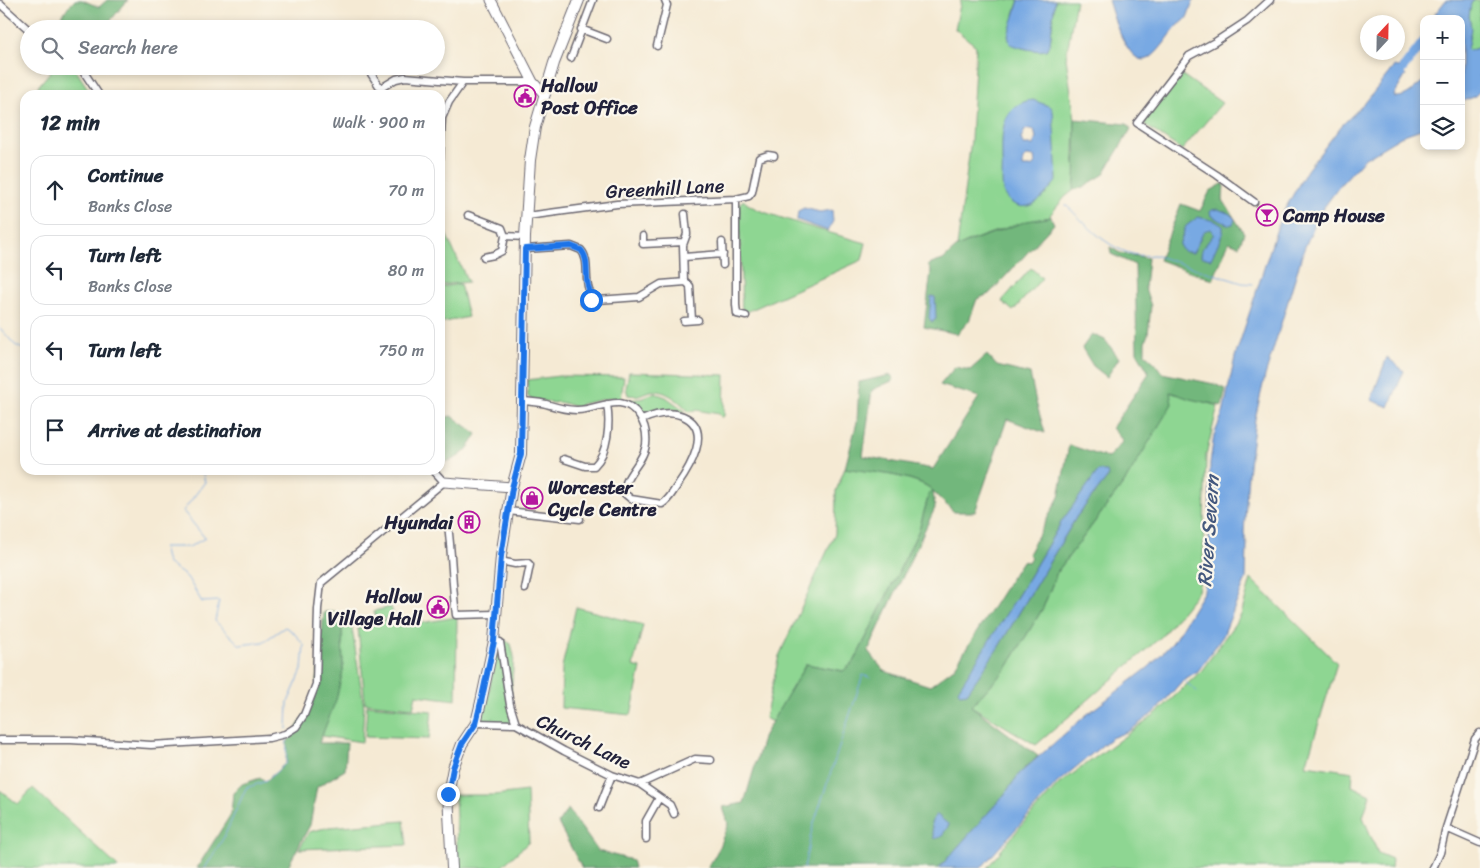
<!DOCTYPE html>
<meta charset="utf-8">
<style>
body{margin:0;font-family:Sriracha,sans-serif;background:#f2f2f3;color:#1f2937}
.controls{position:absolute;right:15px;top:15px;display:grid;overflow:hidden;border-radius:10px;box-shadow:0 2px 8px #0003}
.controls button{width:45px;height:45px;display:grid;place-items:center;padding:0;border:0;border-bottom:1px solid #e0e1e3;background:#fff;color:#1f2937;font:25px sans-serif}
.compass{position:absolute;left:1360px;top:15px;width:45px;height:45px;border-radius:50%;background:#fff;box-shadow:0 2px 8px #0003;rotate:22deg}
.stop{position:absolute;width:15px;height:15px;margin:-11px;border:4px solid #1a73e8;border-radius:50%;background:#fff}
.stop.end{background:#1a73e8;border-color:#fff;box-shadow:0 1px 5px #0008}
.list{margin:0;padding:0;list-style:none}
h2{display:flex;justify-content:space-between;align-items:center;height:65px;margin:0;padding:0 20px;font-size:21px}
h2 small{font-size:16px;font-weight:400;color:#747a83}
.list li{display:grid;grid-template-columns:32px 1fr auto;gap:15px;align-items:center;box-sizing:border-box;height:70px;margin:0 10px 10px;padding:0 10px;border:1px solid #e0e1e3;border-radius:15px}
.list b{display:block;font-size:19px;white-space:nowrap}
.list p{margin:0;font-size:16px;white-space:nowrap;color:#747a83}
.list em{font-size:16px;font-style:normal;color:#747a83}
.icon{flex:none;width:28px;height:28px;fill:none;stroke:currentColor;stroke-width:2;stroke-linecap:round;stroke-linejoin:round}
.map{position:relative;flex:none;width:1480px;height:868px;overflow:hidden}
.search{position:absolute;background:#fff;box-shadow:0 2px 8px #0003;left:20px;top:20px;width:425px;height:55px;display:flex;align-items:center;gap:12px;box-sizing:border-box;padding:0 18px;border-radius:28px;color:#747a83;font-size:19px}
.panel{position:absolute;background:#fff;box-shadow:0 2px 8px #0003;left:20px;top:90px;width:425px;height:385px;border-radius:15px}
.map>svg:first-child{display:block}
.green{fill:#8ed692;stroke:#587c66;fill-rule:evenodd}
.forest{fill:#72b77c;stroke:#4a6c5c;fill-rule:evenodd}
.water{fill:#78a9e3;stroke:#4d668f;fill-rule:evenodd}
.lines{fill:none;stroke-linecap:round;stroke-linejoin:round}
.stream{stroke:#78a9e3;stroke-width:1}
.river{stroke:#78a9e3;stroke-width:9}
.street-casing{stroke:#6c6871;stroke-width:9}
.secondary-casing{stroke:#6c6871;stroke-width:11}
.primary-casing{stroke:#6c6871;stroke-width:12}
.street{stroke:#fff;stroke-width:6}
.secondary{stroke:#fff;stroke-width:9}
.primary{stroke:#fff;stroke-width:10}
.route{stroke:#1a73e8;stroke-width:6}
.labels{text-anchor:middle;stroke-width:4.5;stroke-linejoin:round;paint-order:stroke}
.poi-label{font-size:19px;font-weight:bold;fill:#22223b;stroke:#fbf7ec;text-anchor:start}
.street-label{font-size:19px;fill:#22223b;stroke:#fbf7ec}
.water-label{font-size:20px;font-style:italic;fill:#44587e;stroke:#fbf7ec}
</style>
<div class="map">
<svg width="1480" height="868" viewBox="0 0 1480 868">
<rect width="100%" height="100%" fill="#fbf7ec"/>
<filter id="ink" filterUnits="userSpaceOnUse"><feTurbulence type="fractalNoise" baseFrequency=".02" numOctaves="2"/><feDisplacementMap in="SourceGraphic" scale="10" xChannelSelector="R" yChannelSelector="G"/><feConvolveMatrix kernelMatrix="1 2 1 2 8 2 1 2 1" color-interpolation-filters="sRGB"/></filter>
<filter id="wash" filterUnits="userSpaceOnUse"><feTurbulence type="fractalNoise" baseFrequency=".0096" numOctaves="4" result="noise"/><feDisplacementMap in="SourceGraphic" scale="20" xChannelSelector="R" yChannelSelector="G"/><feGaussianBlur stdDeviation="1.12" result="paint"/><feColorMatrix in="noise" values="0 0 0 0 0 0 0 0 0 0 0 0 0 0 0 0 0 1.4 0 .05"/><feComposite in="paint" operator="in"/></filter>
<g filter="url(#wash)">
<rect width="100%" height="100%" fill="#f5ead4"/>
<path class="green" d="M961,0h58l-5,14 8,34 17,3 7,-1 4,-6 5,-44h21l-10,58 9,61 -1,36 2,17 -2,18 -9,7 -15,18 1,2c-32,6 -64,16 -94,30l14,-107 5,-94 -21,-17zM1051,107l3,38 -8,50 -44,-53z
M1475,0h5v47l-11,4 -2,-2 4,-21 -2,-12 2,-14z
M55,66h18l19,29h-61z
M1178,72l44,31 -40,47 -37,-25 -1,-7z
M743,200c10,10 25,13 39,18 27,9 55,17 84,25l-4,17 -120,54 -3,-109z
M440,221l28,61 -28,3z
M1031,268l11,10 -29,33 -11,-10z
M460,284l8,33 -28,6v-36z
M629,372l96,3 -1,41 -2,2 -3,-4 -23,-4 -7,2c-8,-10 -24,-23 -38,-21 -11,2 -9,6 -23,4l-2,-7z
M559,376l65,1 -3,22 -10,-1 -30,6 -2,3c-9,0 -17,-7 -26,-4l-21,-4 -4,-2 -1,-17z
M1169,392l49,14 -12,49 -3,107 -5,29 -36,45 -126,109 -65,-39 35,-37 37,-61 14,-36 69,-92z
M655,393l11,4 18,13 1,3c-9,-4 -20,-5 -31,-2 -4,1 -3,2 -7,2 -8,-1 -13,-9 -21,-12 5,-2 11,-1 17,-3 5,-2 6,-4 12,-5z
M845,468c22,4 73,7 88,23l-4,3 -10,36 -65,132 -10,9 -38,-7 -34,58 -7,-4 14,-62 56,-122 1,-43z
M1251,579l86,84 -31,102 47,7 -1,14 18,9 -7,22 15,36 14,6 -1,9h-404l33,-41 39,-43 99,-72 44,-42 39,-55z
M391,607l3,9 -17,5 -3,-10z
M576,607l67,18 -10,41 8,2 -10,47 -70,-7 1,-41z
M457,617l-1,83 -40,-5 -3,13 -48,-5 -7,-75 36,-10 3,9z
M351,621l13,86 -2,35 -40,-6 -1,-4 22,-61 -1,-43z
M501,638l10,6 3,12 -4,49 6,19 -36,-3 7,-16 9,-58z
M367,705l65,6 -3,28 -64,-2z
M33,788l86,80h-119v-78l18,14z
M527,791l2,51 -29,26h-42l-3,-73h40z
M404,821l3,24 -108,4 10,-17 20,-5z"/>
<path class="forest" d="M75,0h7l17,7 8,-7h21l-25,29h-49l10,-17z
M1075,119l52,5 4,5 -28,46 -22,13 -7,2c3,-24 0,-48 1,-71z
M1224,183l-1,17 21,33 -5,13 -10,-4 -16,38 -54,-20 22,-56 19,7 10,-20z
M1051,217l3,7 -65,70 -12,5 -8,22 -12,13 -33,-7 7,-56 -3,-6 15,-5 14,-13 16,-7 54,-19z
M1110,247l10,6 28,5 -3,30 6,18 -3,28 -3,8v12l10,9 7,10 52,11 12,5 -4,17 -32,-7 -20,-7 2,12 -46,76 -69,92 -14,36 -37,61 -35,37 67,50 -18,17 -16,22 -65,73h-231l9,-16 11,-28 -5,-17 21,-4 20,-68 42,-71 37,7 11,-9 65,-132 10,-36 4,-3c-14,-16 -66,-19 -88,-23l12,-46 2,-40 32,-7 3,5 -22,10 -9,66 70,13 46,-72 -39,-12 15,-18 15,3 17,-15 10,11 33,8 6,28 9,31 -38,-14 -32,93h-21l-21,-20 2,16 -67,143 16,20 46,15 24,-18 68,-107 6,1 3,-5 -3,-3 31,-57 10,-52 39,13 15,-17 -11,-13 37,-55 -12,-21 -2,-87 -24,-11zM1098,472l10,5 -31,39 -79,132 -39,42 61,-98 42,-71z
M1092,334l13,6 14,18 -12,19 -14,-11 -11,-18z
M452,416l25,18c-10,18 -17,25 -37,29v-45z
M335,611v9l7,8 1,43 -7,29 -17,43h28l-2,27 -28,17 -7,38 -23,43h-90l34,-54 2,-21 9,-9 18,-6 5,4 21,-19 1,-20 28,-45 9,-86z
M568,809l30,42 34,9 2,8h-52l-24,-45z"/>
<path class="water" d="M1019,0h36l-5,44 -4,6c-12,2 -24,-2 -36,-6l-2,-9z
M1108,0h87c-6,6 -5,15 -10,20 -3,3 -7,5 -9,8 -8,9 -18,26 -28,31 -20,9 -36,-46 -40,-59z
M1446,0h29l-4,3 -2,13 2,12 -4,21 2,2 11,-4v44l-6,6 -13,5v-83h-30z
M1402,64l4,2 -3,6 3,3 -12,20 1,2c13,1 19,-10 29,-16v42l-3,6 -17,6 -40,24 -23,25 -22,30 -15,35 -39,127 -10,43 -7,55 -4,59 3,12 -1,34 -23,57 -25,35 -15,9 -27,31 -27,20 -18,7 -54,45 -76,85h-42l65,-73 16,-22 65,-57 64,-49 24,-25 31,-51 5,-37 1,-91 4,-28 9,-22 12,-56 46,-141 26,-46 35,-45 23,-22 27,-34 2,-3 4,1z
M1033,100l18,7 2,4 4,69c-11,14 -26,35 -45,23 -4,-3 -8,-7 -9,-12 -2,-10 0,-21 -1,-31 0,-13 -1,-29 4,-41 6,-12 15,-18 27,-19zM1029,129l5,1 2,8 -3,7h-9l-3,-6 4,-9zM1027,156l7,1 1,7 -4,3h-8v-8z
M804,208l16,4 12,-2 1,11 -5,10 -31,-11 1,-9z
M1218,209l12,5 5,5 -2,5 -4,1 -18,-9 -1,-4 2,-2z
M1198,217l17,4 8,5v7l-12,26 -10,-2 1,-8 12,-15 -4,-5 -6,2 -11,22 -10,-2 -4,-6 7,-19z
M931,296l4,1 1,22 -4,3 -3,-4z
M1387,357l17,14 -15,36 -18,-7z
M1098,471h9l1,6 -31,39 -79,132 -31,45 -7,1 -2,-4 62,-98 42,-71z
M936,814l13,11 -8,12 -7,2 -3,-16z"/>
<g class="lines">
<path class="stream" d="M1066,205c24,23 50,55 88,50l88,28 11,1
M0,328l15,17 10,5
M202,470l3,12 -22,29 22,27 -16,9h-26l4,16 20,14 15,25 17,-1 -4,20 25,24 23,-3 22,-15 8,5 11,13 -2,25 -14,32 -1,27
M1183,680l15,12
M205,868l19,-31 22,-49 20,-7 20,-18 1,-28
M804,868l8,-39 51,-154 8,3"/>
<path class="river" d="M1398,75l26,-34"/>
</g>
</g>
<g filter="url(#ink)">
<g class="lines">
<g class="street-casing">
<path id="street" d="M0,4l29,26
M581,29l26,10
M657,46l10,-41 -2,-5
M571,58l22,-58
M80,66l19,29
M366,66l19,29
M381,88l15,-9 9,-2 58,5
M440,158l2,-40 7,-16 14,-20h70
M736,199v106l1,9 9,2
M1254,202l-37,-27 -80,-52 52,-67 26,-14 32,-21 23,-21
M468,215l34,13 3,8 20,1
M527,216l90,-12 119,-5 13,-3 3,-4 7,-34 9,-3 6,1
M643,236v8l41,-2
M722,242l1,23
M525,249l46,-3 10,4c12,13 -2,41 17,50l41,-3 22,-13 25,-2 4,4 2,34
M484,257l10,-2 8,-4 3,-15
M684,257l39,-3
M684,282l-1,-37 4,-11 -2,-20
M584,303l10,-5
M684,321l14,-1
M523,401c8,1 16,1 23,3 10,3 19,6 30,6 22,1 46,-20 63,6 6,8 8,19 7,29 -3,19 -22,29 -22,48l7,6 31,5c7,-4 10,-11 15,-18 12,-17 37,-57 6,-70 -14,-6 -28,-2 -41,4
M564,459l21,7h9c15,-14 16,-44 13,-62
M508,511l72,8
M448,525c4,30 4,60 8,90l40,-1
M500,561l15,3 13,-1 2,2 -5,24
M494,641l6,1 10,63 6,19
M476,723l40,1 48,27 48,24 28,9 55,-25 16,1
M0,740h71l80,5 118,-7 16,-4 11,-7 8,-12 12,-31 2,-75 3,-26 123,-101 -11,-12
M640,784l30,21 4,9
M599,808l13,-33
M1446,828l34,15
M646,839v-18l13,-23
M1433,868l7,-15 6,-25 29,-89 5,-6"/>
</g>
<g class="secondary-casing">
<path id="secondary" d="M491,0l42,82 12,13
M444,482l68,5"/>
</g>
<g class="primary-casing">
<path id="primary" d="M452,868l-4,-74 5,-26 9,-24 14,-21 5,-21 13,-61 7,-85 11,-69 9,-33 4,-217 5,-77 5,-33 19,-64 25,-63"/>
</g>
<use href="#street" class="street"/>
<use href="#secondary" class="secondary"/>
<use href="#primary" class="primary"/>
</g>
</g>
<g class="lines" filter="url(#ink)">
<path class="route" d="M448,794l5,-26 9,-24 14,-21 5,-21 13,-61 7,-85 11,-68 9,-34 4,-205 46,-3 10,4c11,12 0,34 13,48l-3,2"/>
</g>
<defs>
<g id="civic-ring" transform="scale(1.125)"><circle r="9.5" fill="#fbf7ec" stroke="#b5179e" stroke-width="1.5"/><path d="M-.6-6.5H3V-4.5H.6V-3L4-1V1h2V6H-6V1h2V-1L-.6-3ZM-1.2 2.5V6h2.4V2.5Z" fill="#b5179e"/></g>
<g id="bar-ring" transform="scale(1.125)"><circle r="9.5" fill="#fbf7ec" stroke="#b5179e" stroke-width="1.5"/><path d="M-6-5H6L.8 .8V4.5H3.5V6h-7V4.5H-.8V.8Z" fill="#b5179e"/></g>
<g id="shop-ring" transform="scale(1.125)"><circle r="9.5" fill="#fbf7ec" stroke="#b5179e" stroke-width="1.5"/><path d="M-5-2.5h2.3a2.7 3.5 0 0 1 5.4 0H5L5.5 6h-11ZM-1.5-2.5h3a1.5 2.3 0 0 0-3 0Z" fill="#b5179e"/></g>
<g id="building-ring" transform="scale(1.125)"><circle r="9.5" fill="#fbf7ec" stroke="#b5179e" stroke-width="1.5"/><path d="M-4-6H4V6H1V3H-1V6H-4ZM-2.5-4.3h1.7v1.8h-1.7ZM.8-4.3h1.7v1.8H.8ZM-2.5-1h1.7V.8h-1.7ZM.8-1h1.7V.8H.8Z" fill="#b5179e"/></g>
</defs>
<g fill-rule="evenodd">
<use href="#civic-ring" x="525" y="96"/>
<use href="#bar-ring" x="1267" y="215"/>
<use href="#shop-ring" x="532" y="498"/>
<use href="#building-ring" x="469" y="522"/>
<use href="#civic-ring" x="438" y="607"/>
</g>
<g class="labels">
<g class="poi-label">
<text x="541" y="92">Hallow<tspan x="541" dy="22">Post Office</tspan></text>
<text x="1283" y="222">Camp House</text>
<text x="548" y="494">Worcester<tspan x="548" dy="22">Cycle Centre</tspan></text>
<text x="453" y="529" text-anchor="end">Hyundai</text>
<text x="422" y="603" text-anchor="end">Hallow<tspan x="422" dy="22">Village Hall</tspan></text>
</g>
<g class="street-label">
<text transform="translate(665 188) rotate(-3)" y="7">Greenhill Lane</text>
<text transform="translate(584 741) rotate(26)" y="7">Church Lane</text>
</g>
<g class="water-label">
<text transform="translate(1208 531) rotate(-86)" y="7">River Severn</text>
</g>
</g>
</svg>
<div class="controls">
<button>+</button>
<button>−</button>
<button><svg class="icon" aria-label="layers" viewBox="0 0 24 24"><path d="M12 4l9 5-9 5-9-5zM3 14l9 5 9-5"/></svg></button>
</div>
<svg class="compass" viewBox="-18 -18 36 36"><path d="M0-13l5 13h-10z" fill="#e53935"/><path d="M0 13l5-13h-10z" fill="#747a83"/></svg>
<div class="stop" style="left:591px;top:300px"></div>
<div class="stop end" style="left:448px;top:794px"></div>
<div class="search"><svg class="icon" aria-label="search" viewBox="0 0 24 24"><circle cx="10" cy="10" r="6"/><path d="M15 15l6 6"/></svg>Search here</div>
<section class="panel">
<h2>12 min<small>Walk · 900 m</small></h2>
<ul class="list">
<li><svg class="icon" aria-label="ahead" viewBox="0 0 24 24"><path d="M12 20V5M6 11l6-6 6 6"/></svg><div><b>Continue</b><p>Banks Close</p></div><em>70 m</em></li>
<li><svg class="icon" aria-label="left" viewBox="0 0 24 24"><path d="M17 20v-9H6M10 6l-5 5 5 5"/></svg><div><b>Turn left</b><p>Banks Close</p></div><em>80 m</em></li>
<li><svg class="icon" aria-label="left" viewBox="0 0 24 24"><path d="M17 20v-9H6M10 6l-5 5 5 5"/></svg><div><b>Turn left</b></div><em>750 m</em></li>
<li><svg class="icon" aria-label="arrive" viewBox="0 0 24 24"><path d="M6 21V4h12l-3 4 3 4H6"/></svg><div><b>Arrive at destination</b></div></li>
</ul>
</section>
</div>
